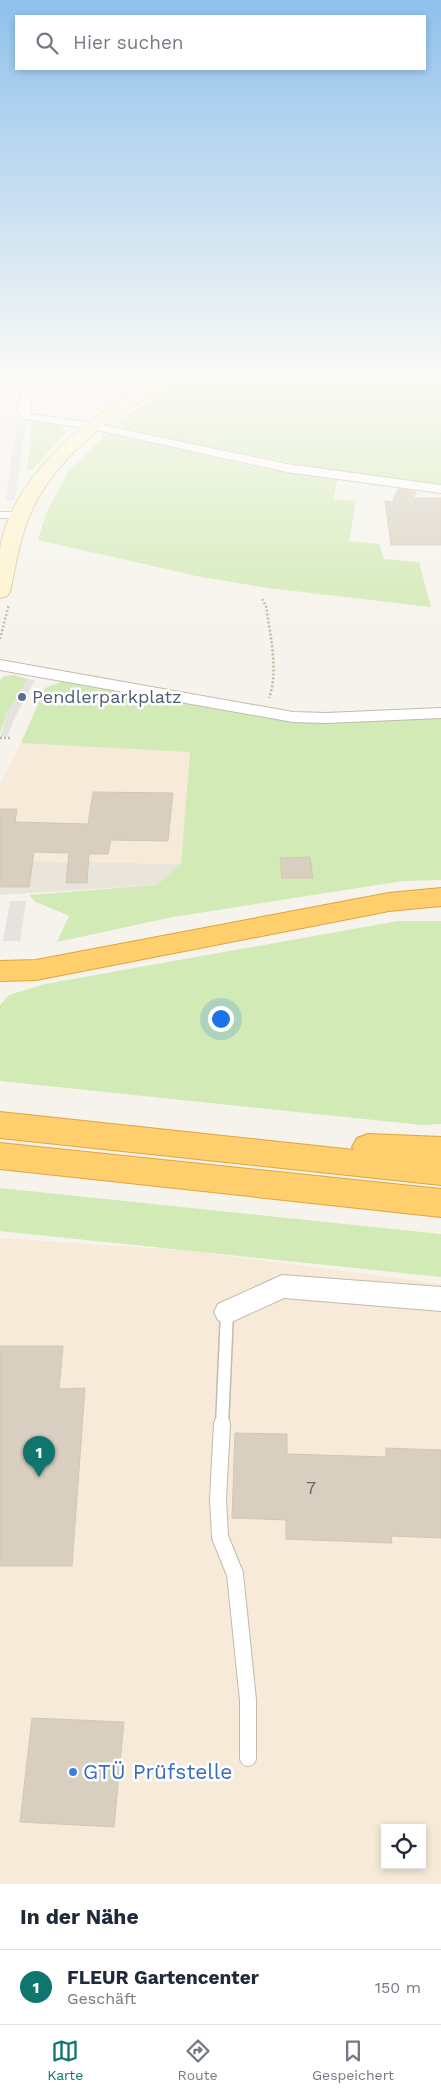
<!DOCTYPE html>
<html lang="de">
<meta charset="utf-8">
<style>
body{margin:0;font-family:"Work Sans",sans-serif;background:#f2f2f3;color:#1f2937}
.controls{position:absolute;right:15px;bottom:15px;display:grid;overflow:hidden;border-radius:0px;box-shadow:0 2px 8px #0003}
.controls button{width:45px;height:45px;display:grid;place-items:center;padding:0;border:0;border-bottom:1px solid #e0e1e3;background:#fff;color:#1f2937;font:25px sans-serif}
.you{position:absolute;left:220px;top:1018px;width:18px;height:18px;margin:-12px;border:4px solid #fff;border-radius:50%;background:#1a73e8;box-shadow:0 0 0 8px #1a73e833}
.badge{display:grid;place-items:center;width:32px;height:32px;border-radius:50%;background:#0f766e;color:#fff;font-size:16px;font-weight:700}
.pin{position:absolute;translate:-50% -41px;filter:drop-shadow(0 1px 2px #0008)}
.pin::after{content:'';position:absolute;top:26px;width:18px;height:15px;background:inherit;clip-path:polygon(0 0,100% 0,50% 100%)}
.list{margin:0;padding:0;list-style:none}
h2{display:flex;justify-content:space-between;align-items:center;height:65px;margin:0;padding:0 20px;font-size:21px}
h2 small{font-size:16px;font-weight:400;color:#747a83}
.list li{display:grid;grid-template-columns:32px 1fr auto;gap:15px;align-items:center;box-sizing:border-box;height:75px;padding:0 20px;border-top:1px solid #e0e1e3}
.list b{display:block;font-size:19px;white-space:nowrap}
.list p{margin:0;font-size:16px;white-space:nowrap;color:#747a83}
.list em{font-size:16px;font-style:normal;color:#747a83}
.icon{flex:none;width:28px;height:28px;fill:none;stroke:currentColor;stroke-width:2;stroke-linecap:round;stroke-linejoin:round}
.map{position:relative;flex:none;width:441px;height:1884px;overflow:hidden}
.search{position:absolute;background:#fff;box-shadow:0 2px 8px #0003;left:15px;right:15px;top:15px;height:55px;display:flex;align-items:center;gap:12px;box-sizing:border-box;padding:0 18px;border-radius:0px;color:#747a83;font-size:19px}
.sheet{height:140px;background:#fff}
nav{display:flex;justify-content:space-around;align-items:center;box-sizing:border-box;height:70px;border-top:1px solid #e0e1e3;background:#fff;font-size:14px;color:#747a83}
nav a{display:grid;justify-items:center;gap:2px}
nav .on{color:#0f766e}
.map>svg:first-child{display:block}
.residential{fill:#eae5da}
.commercial{fill:#f7ead8;fill-rule:evenodd}
.green{fill:#d2eab5}
.parking{fill:#e5e3e0}
.lines{fill:none;stroke-linecap:round;stroke-linejoin:round}
.stream{stroke:#a9d4f2;stroke-width:3}
.building{fill:#d8cfc1;stroke:#d3c7b4}
.lane-far2-casing{stroke:#c2bbae;stroke-width:8}
.lane-far1-casing{stroke:#c2bbae;stroke-width:15}
.lane-casing{stroke:#c2bbae;stroke-width:18}
.street-casing{stroke:#c2bbae;stroke-width:2}
.secondary-casing{stroke:#d6c79b;stroke-width:2}
.highway-casing{stroke:#e0a43c;stroke-width:2}
.path{stroke:#c4b79f;stroke-width:2.5;stroke-dasharray:2 2;stroke-linecap:butt}
.lane-far2{stroke:#fff;stroke-width:6}
.lane-far1{stroke:#fff;stroke-width:12}
.lane{stroke:#fff;stroke-width:16}
.street{fill:#fff;fill-rule:evenodd}
.secondary{fill:#fff3cd;fill-rule:evenodd}
.highway{fill:#ffcf6e;fill-rule:evenodd}
.service-dot{fill:#5c6f8a;stroke:#fff;stroke-width:2}
.shop-dot{fill:#3f7fe0;stroke:#fff;stroke-width:2}
.labels{text-anchor:middle;stroke-width:5;stroke-linejoin:round;paint-order:stroke}
.service-label{font-size:18px;fill:#4e5e75;stroke:#fff;text-anchor:start}
.near-number-label{font-size:18px;fill:#6e675b}
.near-shop-label{font-size:21px;fill:#366cbe;stroke:#fff;text-anchor:start}
</style>
<div class="map">
<svg width="441" height="1884" viewBox="0 0 441 1884">
<rect width="100%" height="100%" fill="#f6f3ec"/>
<path class="residential" d="M0,843l29,18 152,3 -24,21 -157,10z"/>
<path class="commercial" d="M21,743l169,8 -9,113 -152,-3 -29,-18v-59z
M0,1238l192,13 249,33v600h-441zM385,1828h37v37h-37z"/>
<path class="green" d="M195,375h199l47,6v106c-107,-14 -211,-36 -316,-58l-7,-7 47,-32z
M32,422l25,3 10,6 -35,39h-5z
M107,433l162,37 69,9 -5,20 23,2 -7,40 30,3 5,15 35,3 12,45 -163,-19 -67,-11 -163,-37 8,-27 21,-39z
M14,675l14,4 -21,34 -7,20v-53l4,-4z
M61,682h10l238,41h29l103,-6v163l-38,1 -230,36 -116,25 12,-26 -33,-14 -7,-7 128,-10 24,-21 9,-112 -169,-9 24,-55z
M398,921h43v203l-19,1 -422,-44v-76l9,-10 36,-11z
M0,1188l441,46v43l-441,-46z"/>
<path class="parking" d="M17,423h9l-11,77h-10z
M28,679l7,1 -19,35 -9,22h-7l7,-24z
M10,901h16l-6,40h-17z"/>
<g class="lines">
<path class="stream" d="M403,375l38,4"/>
</g>
<path class="building" d="M398,489l18,3 -3,6h28v47h-50l-6,-44 7,1z
M93,792l80,1 -5,48 -57,-1 -3,14h-19l-2,29h-21l3,-30 -35,-1 -5,35h-29v-78h17l-2,13 73,2z
M310,857l3,21h-31l-2,-20z
M0,1346h63l-4,43 26,-1 -13,178h-72z
M235,1433l52,1v20l99,3v-9l55,2v88l-50,-2 1,7 -106,-4v-19l-54,-2z
M32,1718l92,4 -10,105 -94,-5z"/>
<g class="lines">
<g class="lane-far2-casing">
<path id="lane-far2" d="M0,515h21"/>
</g>
<g class="lane-far1-casing">
<path id="lane-far1" d="M222,1426l5,-114"/>
</g>
<g class="lane-casing">
<path id="lane" d="M222,1424l-4,75 2,38 15,37 13,126v58"/>
</g>
<g class="street-casing">
<path id="street" d="M26,375h10l-6,35 1,4 61,9 195,41 154,21v8l-154,-21 -195,-43 -70,-10 -4,-9z
M0,660l293,52 33,1 115,-5v10l-115,5 -33,-1 -293,-52z
M282,1275l159,12v24l-157,-13 -57,26 -9,-4 -4,-8 4,-8z"/>
</g>
<g class="secondary-casing">
<path id="secondary" d="M164,375h18c-5,8 -43,26 -55,34 -43,29 -84,66 -101,116 -8,22 -11,45 -16,67l-3,4 -7,2c0,-16 0,-34 0,-50 14,-78 98,-139 164,-173z"/>
</g>
<g class="highway-casing">
<path id="highway" d="M441,888v18l-52,5 -353,69 -36,1v-20l36,-1 353,-67z
M0,1112l354,38 -2,-3 5,-9 11,-4 73,3v48l-441,-47z
M0,1143l441,46v28l-441,-48z"/>
</g>
<path class="path" d="M262,599l4,7c4,28 13,65 3,92
M0,639l9,-35
M0,738h11"/>
<use href="#lane-far2" class="lane-far2"/>
<use href="#lane-far1" class="lane-far1"/>
<use href="#lane" class="lane"/>
<use href="#street" class="street"/>
<use href="#secondary" class="secondary"/>
<use href="#highway" class="highway"/>
</g>
<linearGradient id="sky" x2="0" y2="1"><stop stop-color="#8fc1ec"/><stop offset="0.59" stop-color="#fbfaf6"/><stop offset="1" stop-color="#fbfaf6" stop-opacity="0"/></linearGradient>
<rect width="441" height="639" fill="url(#sky)"/>
<circle class="service-dot" cx="22" cy="697" r="5"/>
<circle class="shop-dot" cx="73" cy="1772" r="5"/>
<g class="labels">
<g class="service-label">
<text x="32" y="703">Pendlerparkplatz</text>
</g>
<g class="near-number-label">
<text x="311" y="1494">7</text>
</g>
<g class="near-shop-label">
<text x="83" y="1779">GTÜ Prüfstelle</text>
</g>
</g>
</svg>
<div class="controls">
<button><svg class="icon" aria-label="locate" viewBox="0 0 24 24"><circle cx="12" cy="12" r="6"/><path d="M12 2v4M12 18v4M2 12h4M18 12h4"/></svg></button>
</div>
<div class="you"></div>
<div class="pin badge" style="left:39px;top:1477px">1</div>
<div class="search"><svg class="icon" aria-label="search" viewBox="0 0 24 24"><circle cx="10" cy="10" r="6"/><path d="M15 15l6 6"/></svg>Hier suchen</div>
</div>
<section class="sheet">
<h2>In der Nähe<small></small></h2>
<ul class="list">
<li><span class="badge">1</span><div><b>FLEUR Gartencenter</b><p>Geschäft</p></div><em>150 m</em></li>
</ul>
</section>
<nav>
<a class="on"><svg class="icon" aria-label="map" viewBox="0 0 24 24"><path d="M3 6l6-2 6 2 6-2v14l-6 2-6-2-6 2zM9 4v14M15 6v14"/></svg>Karte</a>
<a><svg class="icon" aria-label="directions" viewBox="0 0 24 24"><path d="M12 3l9 9-9 9-9-9zM9 14v-3h6M13 9l2 2-2 2"/></svg>Route</a>
<a><svg class="icon" aria-label="saved" viewBox="0 0 24 24"><path d="M7 4h10v16l-5-4-5 4z"/></svg>Gespeichert</a>
</nav>
